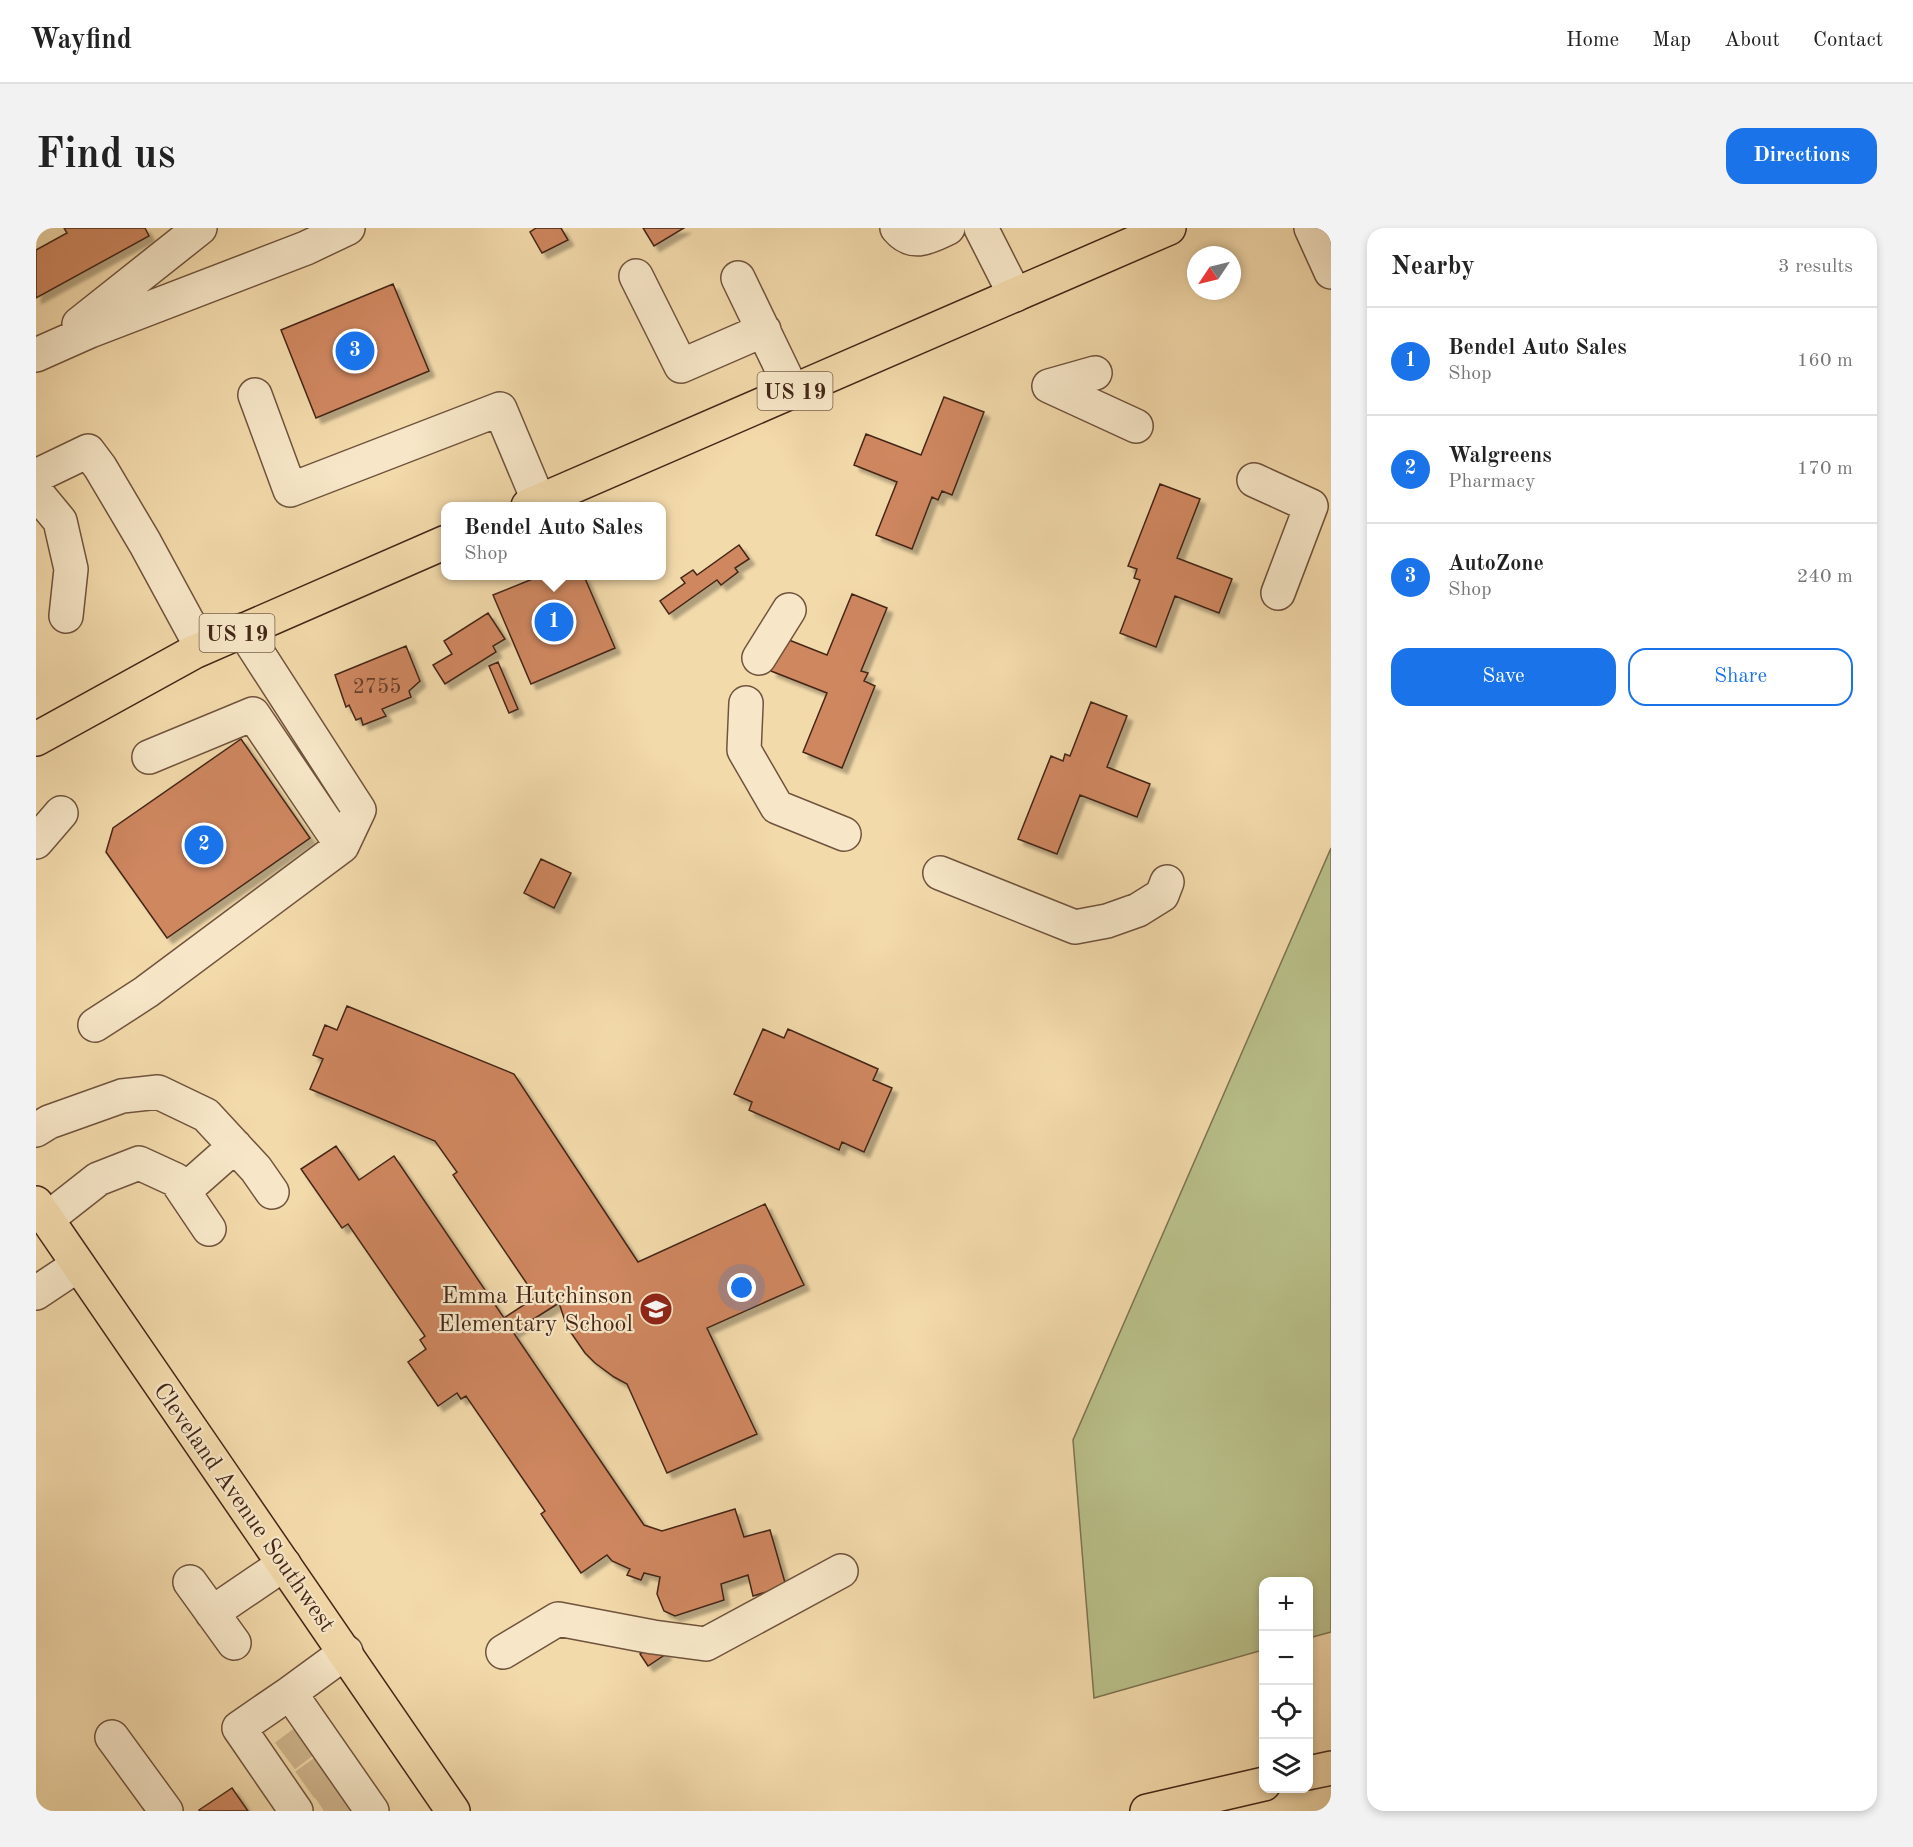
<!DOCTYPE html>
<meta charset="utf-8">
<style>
body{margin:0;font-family:"Old Standard TT",serif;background:#f2f2f2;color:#222}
.controls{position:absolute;right:18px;bottom:18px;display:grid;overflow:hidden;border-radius:12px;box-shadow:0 3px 9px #0003}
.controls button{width:54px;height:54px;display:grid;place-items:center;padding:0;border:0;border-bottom:2px solid #e0e0e0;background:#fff;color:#222;font:30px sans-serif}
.compass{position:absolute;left:1151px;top:18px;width:54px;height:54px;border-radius:50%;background:#fff;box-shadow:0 3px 9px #0003;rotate:235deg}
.you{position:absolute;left:706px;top:1060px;width:21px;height:21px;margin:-15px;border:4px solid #fff;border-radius:50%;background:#1a73e8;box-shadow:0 0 0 9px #1a73e833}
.badge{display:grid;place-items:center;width:39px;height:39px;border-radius:50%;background:#1a73e8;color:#fff;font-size:20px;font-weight:700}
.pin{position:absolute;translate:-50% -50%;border:3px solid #fff;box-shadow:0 2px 6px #0006}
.popup{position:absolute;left:405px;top:274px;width:225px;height:78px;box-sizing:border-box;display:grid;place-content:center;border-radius:12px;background:#fff;filter:drop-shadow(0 2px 4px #0005);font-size:20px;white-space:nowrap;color:#767676}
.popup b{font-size:22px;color:#222}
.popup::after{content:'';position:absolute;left:50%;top:100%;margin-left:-12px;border:12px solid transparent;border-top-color:#fff}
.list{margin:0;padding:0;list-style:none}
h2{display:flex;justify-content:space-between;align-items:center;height:78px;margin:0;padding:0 24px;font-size:26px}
h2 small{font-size:20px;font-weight:400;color:#767676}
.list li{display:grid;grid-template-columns:39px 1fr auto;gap:18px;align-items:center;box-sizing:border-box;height:108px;padding:0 24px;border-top:2px solid #e0e0e0}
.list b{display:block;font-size:22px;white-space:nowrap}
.list p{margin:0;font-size:20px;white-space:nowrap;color:#767676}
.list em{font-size:20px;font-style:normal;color:#767676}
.actions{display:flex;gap:12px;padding:18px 24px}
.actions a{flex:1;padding:14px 0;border:2px solid #1a73e8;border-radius:18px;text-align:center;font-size:21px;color:#1a73e8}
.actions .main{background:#1a73e8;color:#fff}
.icon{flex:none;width:33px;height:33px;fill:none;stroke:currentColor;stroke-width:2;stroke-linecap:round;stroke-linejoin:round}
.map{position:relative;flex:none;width:1295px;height:1583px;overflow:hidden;border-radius:18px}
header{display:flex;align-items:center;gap:36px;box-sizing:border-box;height:84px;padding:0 30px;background:#fff;border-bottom:2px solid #e0e0e0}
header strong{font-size:28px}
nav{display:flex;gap:33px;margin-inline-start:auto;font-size:21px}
.intro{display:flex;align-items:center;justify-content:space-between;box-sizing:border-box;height:144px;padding:0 36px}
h1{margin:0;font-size:42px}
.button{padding:15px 27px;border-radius:18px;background:#1a73e8;color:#fff;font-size:21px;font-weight:700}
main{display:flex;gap:36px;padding:0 36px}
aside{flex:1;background:#fff;border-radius:18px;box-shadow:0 3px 9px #0003}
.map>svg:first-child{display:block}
.green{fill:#b9c08a;stroke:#7e7351;stroke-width:1.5}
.building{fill:#cf8760;stroke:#442618;stroke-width:1.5;filter:url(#shadow)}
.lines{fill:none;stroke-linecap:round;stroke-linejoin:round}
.minor-tunnel{stroke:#d0b68e;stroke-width:33;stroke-dasharray:33 16;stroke-linecap:butt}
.minor-casing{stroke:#70533d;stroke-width:36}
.major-casing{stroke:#442618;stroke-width:36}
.highway-casing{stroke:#442618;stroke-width:36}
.minor{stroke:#f7e7c8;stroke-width:33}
.major{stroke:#f3daab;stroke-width:33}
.highway{stroke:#f3daab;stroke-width:33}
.labels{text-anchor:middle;stroke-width:4.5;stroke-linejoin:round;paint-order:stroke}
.number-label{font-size:21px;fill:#673e2a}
.shield{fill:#f7e7c8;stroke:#7a604d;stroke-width:1.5}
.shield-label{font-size:22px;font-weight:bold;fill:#442618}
.poi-label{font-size:24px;fill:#442618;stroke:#f7e7c8;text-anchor:end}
.street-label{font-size:24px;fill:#442618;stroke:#f7e7c8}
</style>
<header>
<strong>Wayfind</strong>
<nav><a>Home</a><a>Map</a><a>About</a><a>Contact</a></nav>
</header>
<div class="intro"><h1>Find us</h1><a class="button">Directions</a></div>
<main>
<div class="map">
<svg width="1295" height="1583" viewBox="0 0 1295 1583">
<defs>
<filter id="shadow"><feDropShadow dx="5.5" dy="5.5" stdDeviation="1.5" flood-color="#0004"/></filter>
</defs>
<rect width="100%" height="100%" fill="#f3daab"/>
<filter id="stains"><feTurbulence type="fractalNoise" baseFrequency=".00333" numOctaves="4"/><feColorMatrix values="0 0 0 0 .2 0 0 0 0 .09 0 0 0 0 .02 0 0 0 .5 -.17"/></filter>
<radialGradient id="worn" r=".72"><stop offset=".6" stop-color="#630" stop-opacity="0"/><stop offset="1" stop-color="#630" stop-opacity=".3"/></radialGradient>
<path class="green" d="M1295,620v784l-22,6 -1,-56h-44l-1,68 -169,48 -21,-258z"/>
<path class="building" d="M28,0h81l4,8 -113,62v-48l31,-17z
M500,0h25l7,12 -26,13 -12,-21z
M607,0h41l-30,18z
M357,56l36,87 -113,47 -35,-88z
M908,169l40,15 -32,83 -10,-4 -4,9 -6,-3 -20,52 -36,-14 21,-53 -43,-17 12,-31 55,21z
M1124,256l40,15 -23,59 55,21 -13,34 -44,-17 -19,51 -36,-14 20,-53 -6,-2 3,-9 -9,-3z
M703,317l10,14 -14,9 3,4 -17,13 -4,-5 -48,34 -9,-13 25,-18 -4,-5 12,-8 4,5z
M504,348h44l31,72 -84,36 -38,-89z
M816,366l35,14 -26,63 7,2 -4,8 11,5 -33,82 -39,-16 24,-59 -56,-22 13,-33 43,17z
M452,385l17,26 -12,7 3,6 -51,32 -12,-19 19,-11 -8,-13z
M370,418l14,35 -11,10 2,6 -29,12 4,7 -23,9 -2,-7 -5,2 -7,-15 -3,2 -11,-32z
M462,434l20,47 -9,4 -20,-47z
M1055,474l36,14 -20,51 43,17 -13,33 -57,-22 -23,59 -39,-15 33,-83 12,5 2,-7 5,2z
M205,511l69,99 -143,100 -61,-86 7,-24z
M505,631l30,14 -17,35 -30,-15z
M311,778l167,68 124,188 127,-58 39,81 -97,43 50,106 -90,39 -40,-89 -13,-7 -19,-14 -10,-10 -18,-26 -8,-24 -46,29 131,193 18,6 73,-22 9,28 26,-7 16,56 -33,10 -5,-21 -27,9 3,16 -49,16 -11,-5 -7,-17 3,-17 -16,-4 -3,7 -14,-5 3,-6 -18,-8 -5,-6 -26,18 -40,-59 4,-3 -79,-115 -5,3 -4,-6 -19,13 -30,-44 18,-13 -6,-9 5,-4 -77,-112 -6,4 -41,-59 35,-23 23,34 35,-24 110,162 32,-21 -83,-122 4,-3 -22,-31 -125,-52 13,-30 -10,-4 12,-30 12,5z
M727,801l21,9 4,-9 90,40 -5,11 19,8 -28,64 -22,-10 -3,8 -90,-40 3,-8 -18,-8z
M621,1414l9,12 -18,12 -8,-12z
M196,1560l16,23h-48l-1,-1z"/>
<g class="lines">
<path class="minor-tunnel" d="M249,1528l25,-19
M269,1557l25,-18
M288,1583l25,-17"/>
<g class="minor-casing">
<path id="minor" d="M861,0c16,19 32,9 51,0
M945,0l34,67
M1275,0l20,44
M600,48l45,90 83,-36
M702,50l55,114
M43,96l121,-96
M0,127l54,-24 216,-83 42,-20
M1059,145l-46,13 87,40
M219,167l35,95 210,-81 39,93
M0,248l52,-25 12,16 45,76 57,105
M1218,252l57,26 -33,87
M0,264l24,29 11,48 -5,47
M207,402l116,180 -17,36
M723,430l30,-48
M710,475l-2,47 33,57 67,27
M0,614l25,-29
M904,645l135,54 32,-6 31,-11 24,-15 5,-13
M59,797l51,-33 196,-146 -89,-132 -104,43
M0,902l13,-8 73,-26 36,-4 48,23 50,54 16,23
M148,963l51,-45
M11,991l51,-40 41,-16 37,17 33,49
M0,1065l42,-28
M154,1354l44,61
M176,1385l72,-49
M310,1424l-56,41 82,118
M467,1424l55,-33 95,18 53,7 135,-73
M254,1465l-51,35 57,83
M76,1509l54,74"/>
</g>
<g class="major-casing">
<path id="major" d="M492,278l641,-278
M0,511l158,-87 252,-110
M0,975l417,608"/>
</g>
<g class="highway-casing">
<path id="highway" d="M1272,1545l23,-5
M1111,1583l117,-27"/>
</g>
<use href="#minor" class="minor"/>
<use href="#major" class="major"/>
<use href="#highway" class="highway"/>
</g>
<defs>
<g id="school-disc" transform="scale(1.725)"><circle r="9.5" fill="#8f2418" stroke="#f7e7c8"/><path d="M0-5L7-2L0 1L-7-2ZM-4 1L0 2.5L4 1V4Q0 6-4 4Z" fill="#fff"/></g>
</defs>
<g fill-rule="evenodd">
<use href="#school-disc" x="620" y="1081"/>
</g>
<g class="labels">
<g class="number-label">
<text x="341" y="465">2755</text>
</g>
<g class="shield">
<rect x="721.5" y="144" width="75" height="38" rx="4.5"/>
<rect x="163.5" y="386" width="75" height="38" rx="4.5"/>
</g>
<g class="shield-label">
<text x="759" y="171">US 19</text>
<text x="201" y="413">US 19</text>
</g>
<g class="poi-label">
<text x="597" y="1075">Emma Hutchinson<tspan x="597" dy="28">Elementary School</tspan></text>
</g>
<g class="street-label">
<text transform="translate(209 1279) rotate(55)" y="8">Cleveland Avenue Southwest</text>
</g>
</g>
<rect width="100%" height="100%" filter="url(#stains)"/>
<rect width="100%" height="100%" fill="url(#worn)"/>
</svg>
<div class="controls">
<button>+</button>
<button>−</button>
<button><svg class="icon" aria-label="locate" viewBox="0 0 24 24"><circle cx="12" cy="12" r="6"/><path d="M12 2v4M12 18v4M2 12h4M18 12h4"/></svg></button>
<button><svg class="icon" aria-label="layers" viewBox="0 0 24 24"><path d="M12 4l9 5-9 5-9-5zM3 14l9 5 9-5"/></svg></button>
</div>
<svg class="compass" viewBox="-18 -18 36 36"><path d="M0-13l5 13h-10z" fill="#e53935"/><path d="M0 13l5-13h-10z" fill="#767676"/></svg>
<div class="you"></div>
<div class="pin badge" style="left:518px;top:394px">1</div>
<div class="popup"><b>Bendel Auto Sales</b>Shop</div>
<div class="pin badge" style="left:168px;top:617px">2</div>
<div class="pin badge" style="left:319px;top:123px">3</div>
</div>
<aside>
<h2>Nearby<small>3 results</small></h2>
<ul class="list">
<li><span class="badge">1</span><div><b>Bendel Auto Sales</b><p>Shop</p></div><em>160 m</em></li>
<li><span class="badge">2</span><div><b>Walgreens</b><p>Pharmacy</p></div><em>170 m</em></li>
<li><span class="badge">3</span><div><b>AutoZone</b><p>Shop</p></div><em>240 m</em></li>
</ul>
<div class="actions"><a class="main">Save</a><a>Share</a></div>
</aside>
</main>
